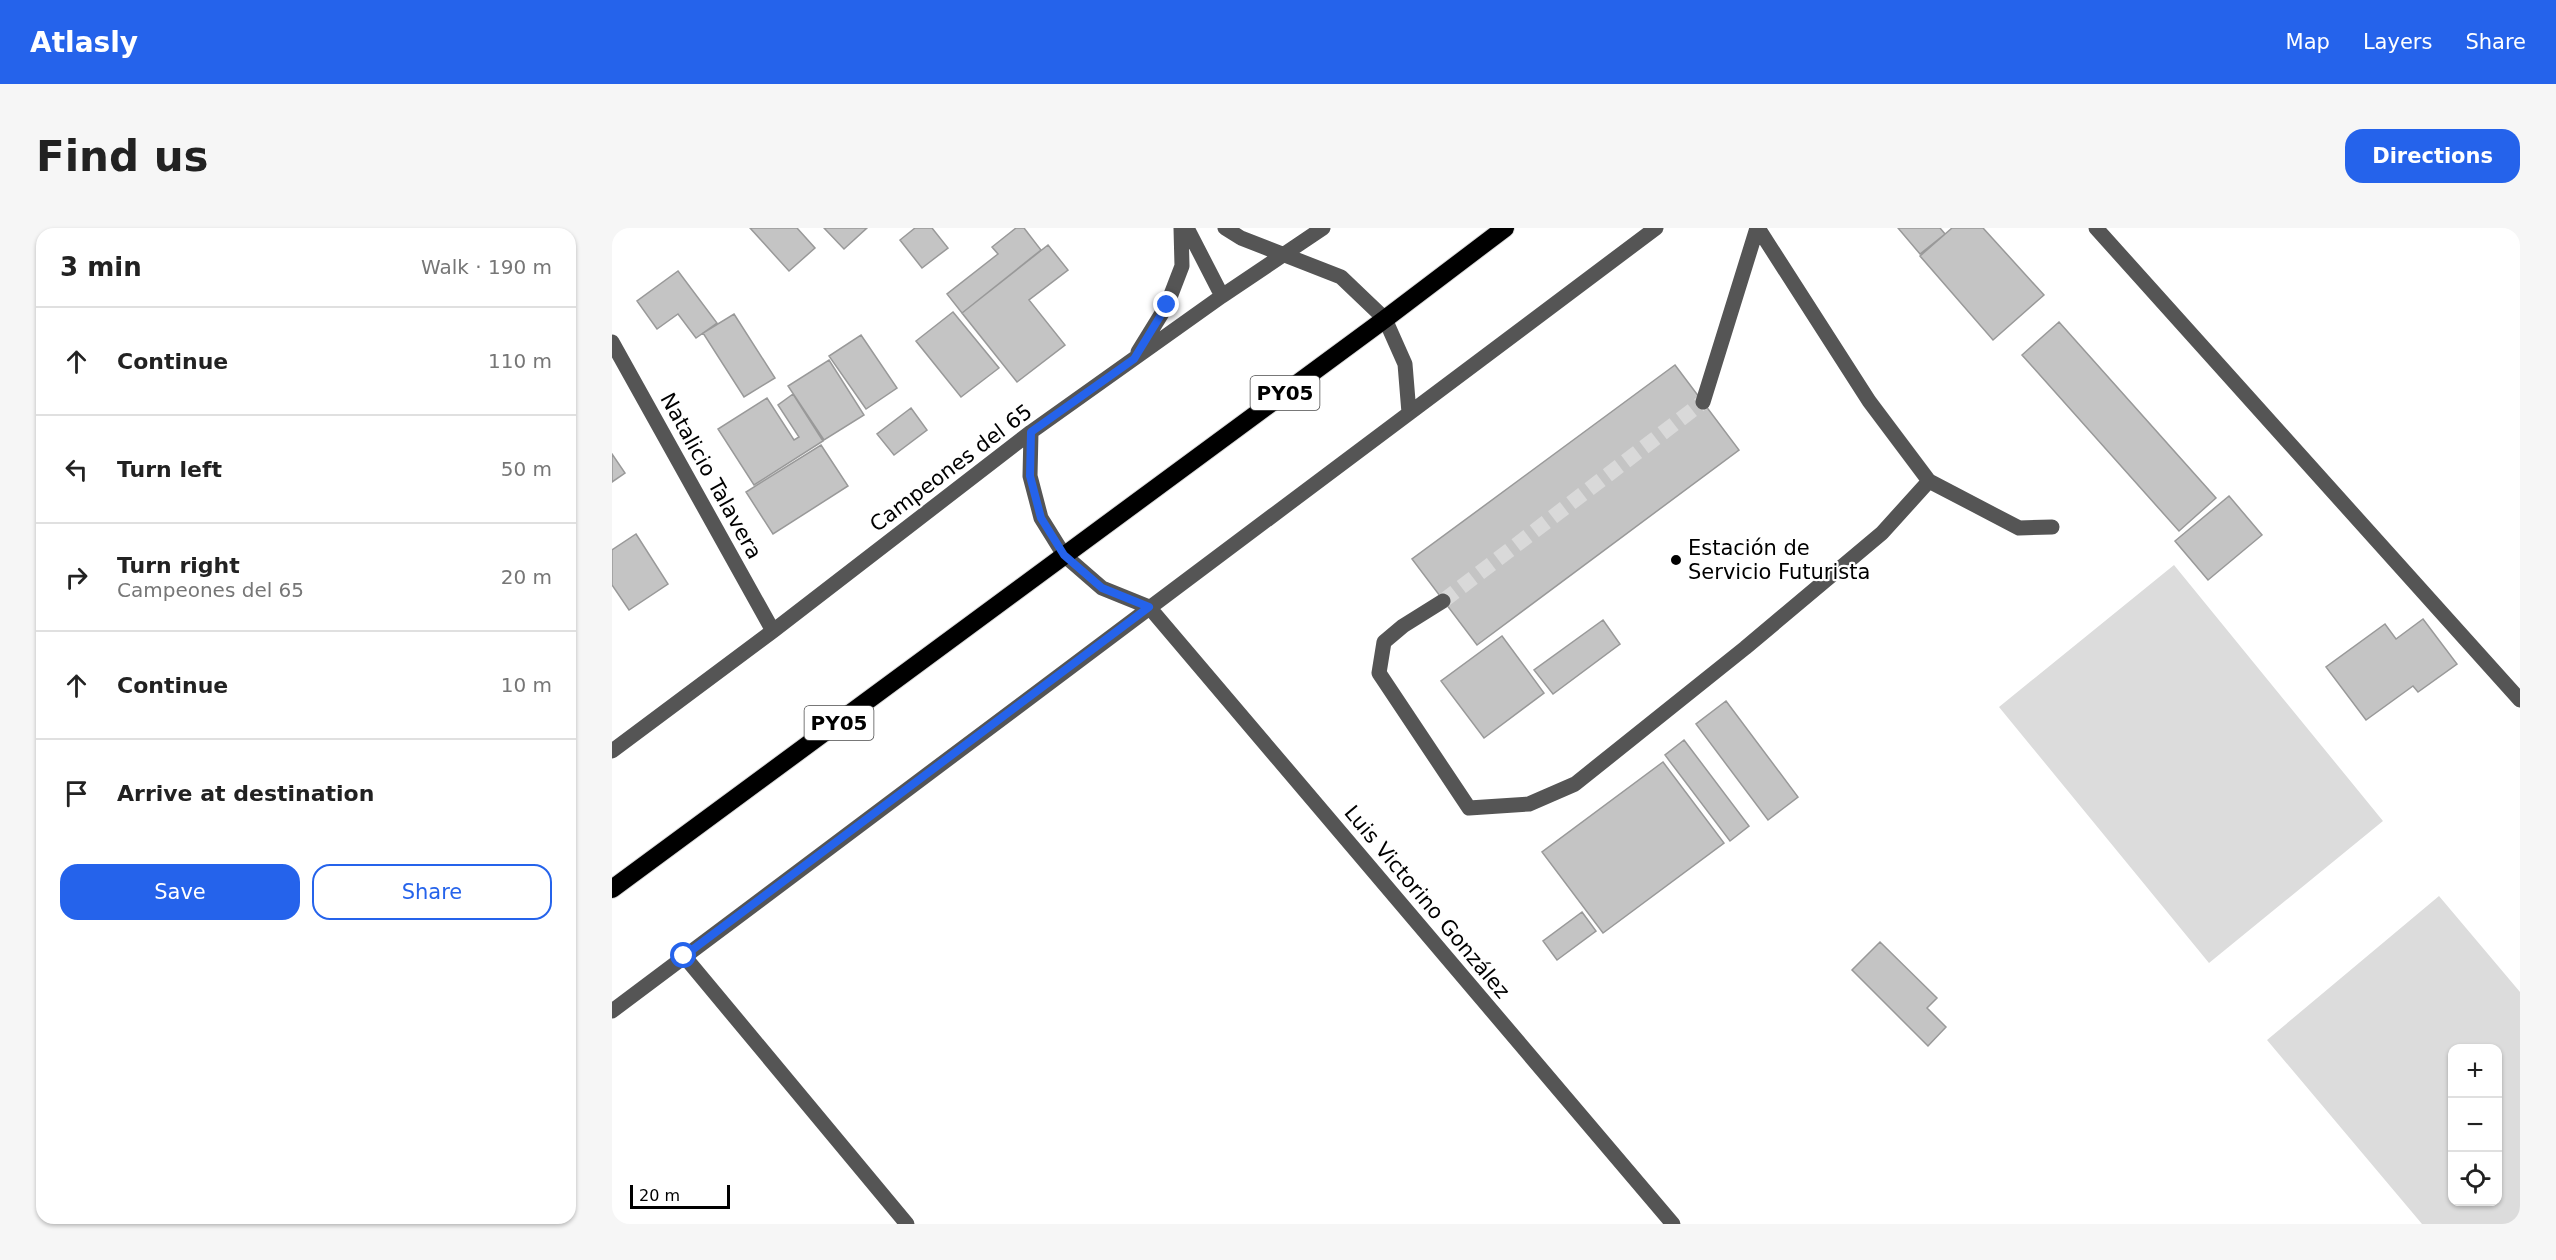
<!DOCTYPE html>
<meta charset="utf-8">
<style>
body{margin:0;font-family:"DejaVu Sans",sans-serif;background:#f6f6f6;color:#222}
.controls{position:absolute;right:18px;bottom:18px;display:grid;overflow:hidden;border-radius:12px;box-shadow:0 2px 4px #0004}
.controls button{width:54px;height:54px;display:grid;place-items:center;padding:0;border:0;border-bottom:2px solid #e0e0e0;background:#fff;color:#222;font:30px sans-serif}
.scale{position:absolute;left:18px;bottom:15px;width:100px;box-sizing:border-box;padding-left:6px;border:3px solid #000;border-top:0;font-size:16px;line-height:21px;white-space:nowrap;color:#000;-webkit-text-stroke:4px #fff;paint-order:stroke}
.stop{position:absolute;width:18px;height:18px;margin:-14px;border:4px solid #2563eb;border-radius:50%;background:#fff}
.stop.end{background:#2563eb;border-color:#fff;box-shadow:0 2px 6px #0008}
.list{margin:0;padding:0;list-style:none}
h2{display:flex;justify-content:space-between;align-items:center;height:78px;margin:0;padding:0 24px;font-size:26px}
h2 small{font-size:20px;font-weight:400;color:#767676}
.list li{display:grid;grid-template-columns:39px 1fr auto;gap:18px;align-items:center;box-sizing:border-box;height:108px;padding:0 24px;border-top:2px solid #e0e0e0}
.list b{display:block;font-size:22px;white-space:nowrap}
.list p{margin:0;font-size:20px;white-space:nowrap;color:#767676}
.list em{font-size:20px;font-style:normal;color:#767676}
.actions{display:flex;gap:12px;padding:18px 24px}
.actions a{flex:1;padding:14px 0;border:2px solid #2563eb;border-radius:18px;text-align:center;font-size:21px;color:#2563eb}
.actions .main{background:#2563eb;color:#fff}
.icon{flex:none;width:33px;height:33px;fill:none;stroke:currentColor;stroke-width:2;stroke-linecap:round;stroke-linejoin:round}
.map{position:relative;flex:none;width:1908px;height:996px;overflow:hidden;border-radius:18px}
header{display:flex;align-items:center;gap:36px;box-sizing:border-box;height:84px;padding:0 30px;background:#2563eb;color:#fff}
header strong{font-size:28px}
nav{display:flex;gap:33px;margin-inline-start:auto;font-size:21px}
.intro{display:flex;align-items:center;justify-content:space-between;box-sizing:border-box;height:144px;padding:0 36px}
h1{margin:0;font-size:42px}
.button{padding:15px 27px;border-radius:18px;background:#2563eb;color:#fff;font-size:21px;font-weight:700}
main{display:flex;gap:36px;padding:0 36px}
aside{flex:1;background:#fff;border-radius:18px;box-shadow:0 2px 4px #0004}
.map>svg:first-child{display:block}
.green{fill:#dcdcdc;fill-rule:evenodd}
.building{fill:#c4c4c4;stroke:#999;stroke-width:1.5}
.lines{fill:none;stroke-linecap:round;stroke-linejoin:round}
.minor-tunnel{stroke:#d9d9d9;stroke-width:15;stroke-dasharray:15 8;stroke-linecap:butt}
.highway-casing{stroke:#dbdbdb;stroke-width:20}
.minor{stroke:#555;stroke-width:15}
.highway{stroke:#000;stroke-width:18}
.route{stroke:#2563eb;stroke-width:8}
.poi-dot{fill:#000;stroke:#fff;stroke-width:2}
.labels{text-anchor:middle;stroke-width:4.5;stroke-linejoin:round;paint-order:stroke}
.shield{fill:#fff;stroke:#4c4c4c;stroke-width:1.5}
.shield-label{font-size:20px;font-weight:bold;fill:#000}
.street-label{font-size:21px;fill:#000;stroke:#fff}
.poi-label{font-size:21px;fill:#000;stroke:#fff;text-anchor:start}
</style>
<header>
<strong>Atlasly</strong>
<nav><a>Map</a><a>Layers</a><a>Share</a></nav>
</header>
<div class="intro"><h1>Find us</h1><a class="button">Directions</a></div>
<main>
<aside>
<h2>3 min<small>Walk · 190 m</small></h2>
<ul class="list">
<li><svg class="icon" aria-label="ahead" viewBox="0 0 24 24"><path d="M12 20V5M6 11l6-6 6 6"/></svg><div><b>Continue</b></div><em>110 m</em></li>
<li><svg class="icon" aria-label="left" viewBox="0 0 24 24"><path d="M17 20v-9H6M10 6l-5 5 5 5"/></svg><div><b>Turn left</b></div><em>50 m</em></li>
<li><svg class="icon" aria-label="right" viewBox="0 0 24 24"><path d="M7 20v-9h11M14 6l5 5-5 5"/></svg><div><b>Turn right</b><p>Campeones del 65</p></div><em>20 m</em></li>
<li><svg class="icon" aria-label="ahead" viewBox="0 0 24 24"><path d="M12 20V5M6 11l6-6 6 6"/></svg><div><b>Continue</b></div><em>10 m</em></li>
<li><svg class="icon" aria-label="arrive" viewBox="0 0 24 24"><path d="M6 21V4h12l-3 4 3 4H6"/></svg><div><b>Arrive at destination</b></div></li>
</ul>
<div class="actions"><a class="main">Save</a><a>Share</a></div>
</aside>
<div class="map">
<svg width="1908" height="996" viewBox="0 0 1908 996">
<rect width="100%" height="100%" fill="#fff"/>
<path class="green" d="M1562,337l209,256 -174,142 -210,-256z
M1827,668l81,96v232h-98l-155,-184zM1886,820v154h-46v-154z"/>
<path class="building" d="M138,0h47l18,20 -26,23z
M212,0h43l-23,21z
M303,0h17l16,20 -26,20 -22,-28z
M404,0h8l17,22 -79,63 -15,-19 51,-40 -6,-7z
M1286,0h42l5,6 -25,20z
M1340,0h31l61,67 -51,45 -73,-84z
M436,17l20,25 -39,30 36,45 -48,37 -55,-69z
M66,43l39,52 -21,15 -18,-24 -21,15 -20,-28z
M341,84l46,56 -38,29 -45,-56z
M122,86l41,64 -31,19 -41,-64z
M1447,94l157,176 -37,33 -157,-176z
M249,107l36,53 -31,21 -37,-53z
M217,132l35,55 -40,25 -36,-54z
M1063,137l64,85 -262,195 -65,-86z
M181,166l30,47 -69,44 -36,-56 49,-31 27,42 5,-3 -21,-32z
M299,180l16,22 -33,25 -17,-21z
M209,217l27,41 -75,48 -27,-42z
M0,226l13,19 -13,9z
M1617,268l33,39 -54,45 -33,-39z
M24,306l32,50 -39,26 -17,-25v-35z
M1811,391l34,45 -39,28 -5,-6 -47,34 -40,-53 59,-43 11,15z
M991,392l17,24 -67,50 -19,-24z
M890,408l42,57 -60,45 -43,-57z
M1114,473l72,96 -30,23 -72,-96z
M1072,512l65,86 -19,15 -65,-86z
M1051,534l61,81 -121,90 -61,-81z
M970,684l14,19 -39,29 -14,-19z
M1268,714l57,56 -10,10 19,19 -18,19 -76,-76z"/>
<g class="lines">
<path class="minor-tunnel" d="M831,373l260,-199"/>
<g class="highway-casing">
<path id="highway" d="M0,661l773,-570 120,-91"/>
</g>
<path class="minor" d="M575,0l35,68
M613,0l16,10 100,39 44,42 20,45 4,49
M1146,0l111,173 60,80 90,47 33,-1
M1484,0l424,472
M0,114l161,289
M526,124l29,-47 15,-39 -1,-38
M1091,174l54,-174
M419,204l-1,44 11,42 23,37 38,33 47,19 524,617
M831,373l-40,25 -19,16 -5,31 90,135 60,-4 46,-20 170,-136 137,-115 47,-52
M0,523l161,-120 258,-199 191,-136 101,-68
M72,728l223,268
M0,783l1044,-783"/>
<use href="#highway" class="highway"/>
</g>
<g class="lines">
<path class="route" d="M72,728l465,-349 -47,-19 -38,-33 -23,-37 -11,-42 1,-44 103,-73 33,-54"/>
</g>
<circle class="poi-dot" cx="1064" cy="332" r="6"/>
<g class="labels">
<g class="shield">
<rect x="638.5" y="148" width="69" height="34" rx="4.5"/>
<rect x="192.5" y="478" width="69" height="34" rx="4.5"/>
</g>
<g class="shield-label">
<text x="673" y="172">PY05</text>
<text x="227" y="502">PY05</text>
</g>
<g class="street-label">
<text transform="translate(339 240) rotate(-37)" y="7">Campeones del 65</text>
<text transform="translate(99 248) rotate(61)" y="7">Natalicio Talavera</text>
<text transform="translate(815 674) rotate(50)" y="7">Luis Victorino González</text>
</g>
<g class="poi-label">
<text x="1076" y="327">Estación de<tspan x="1076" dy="24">Servicio Futurista</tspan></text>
</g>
</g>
</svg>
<div class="controls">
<button>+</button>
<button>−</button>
<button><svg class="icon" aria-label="locate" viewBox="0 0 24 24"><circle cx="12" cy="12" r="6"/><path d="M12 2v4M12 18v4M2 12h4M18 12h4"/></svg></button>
</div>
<div class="scale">20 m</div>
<div class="stop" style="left:72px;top:728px"></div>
<div class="stop end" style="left:555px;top:77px"></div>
</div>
</main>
